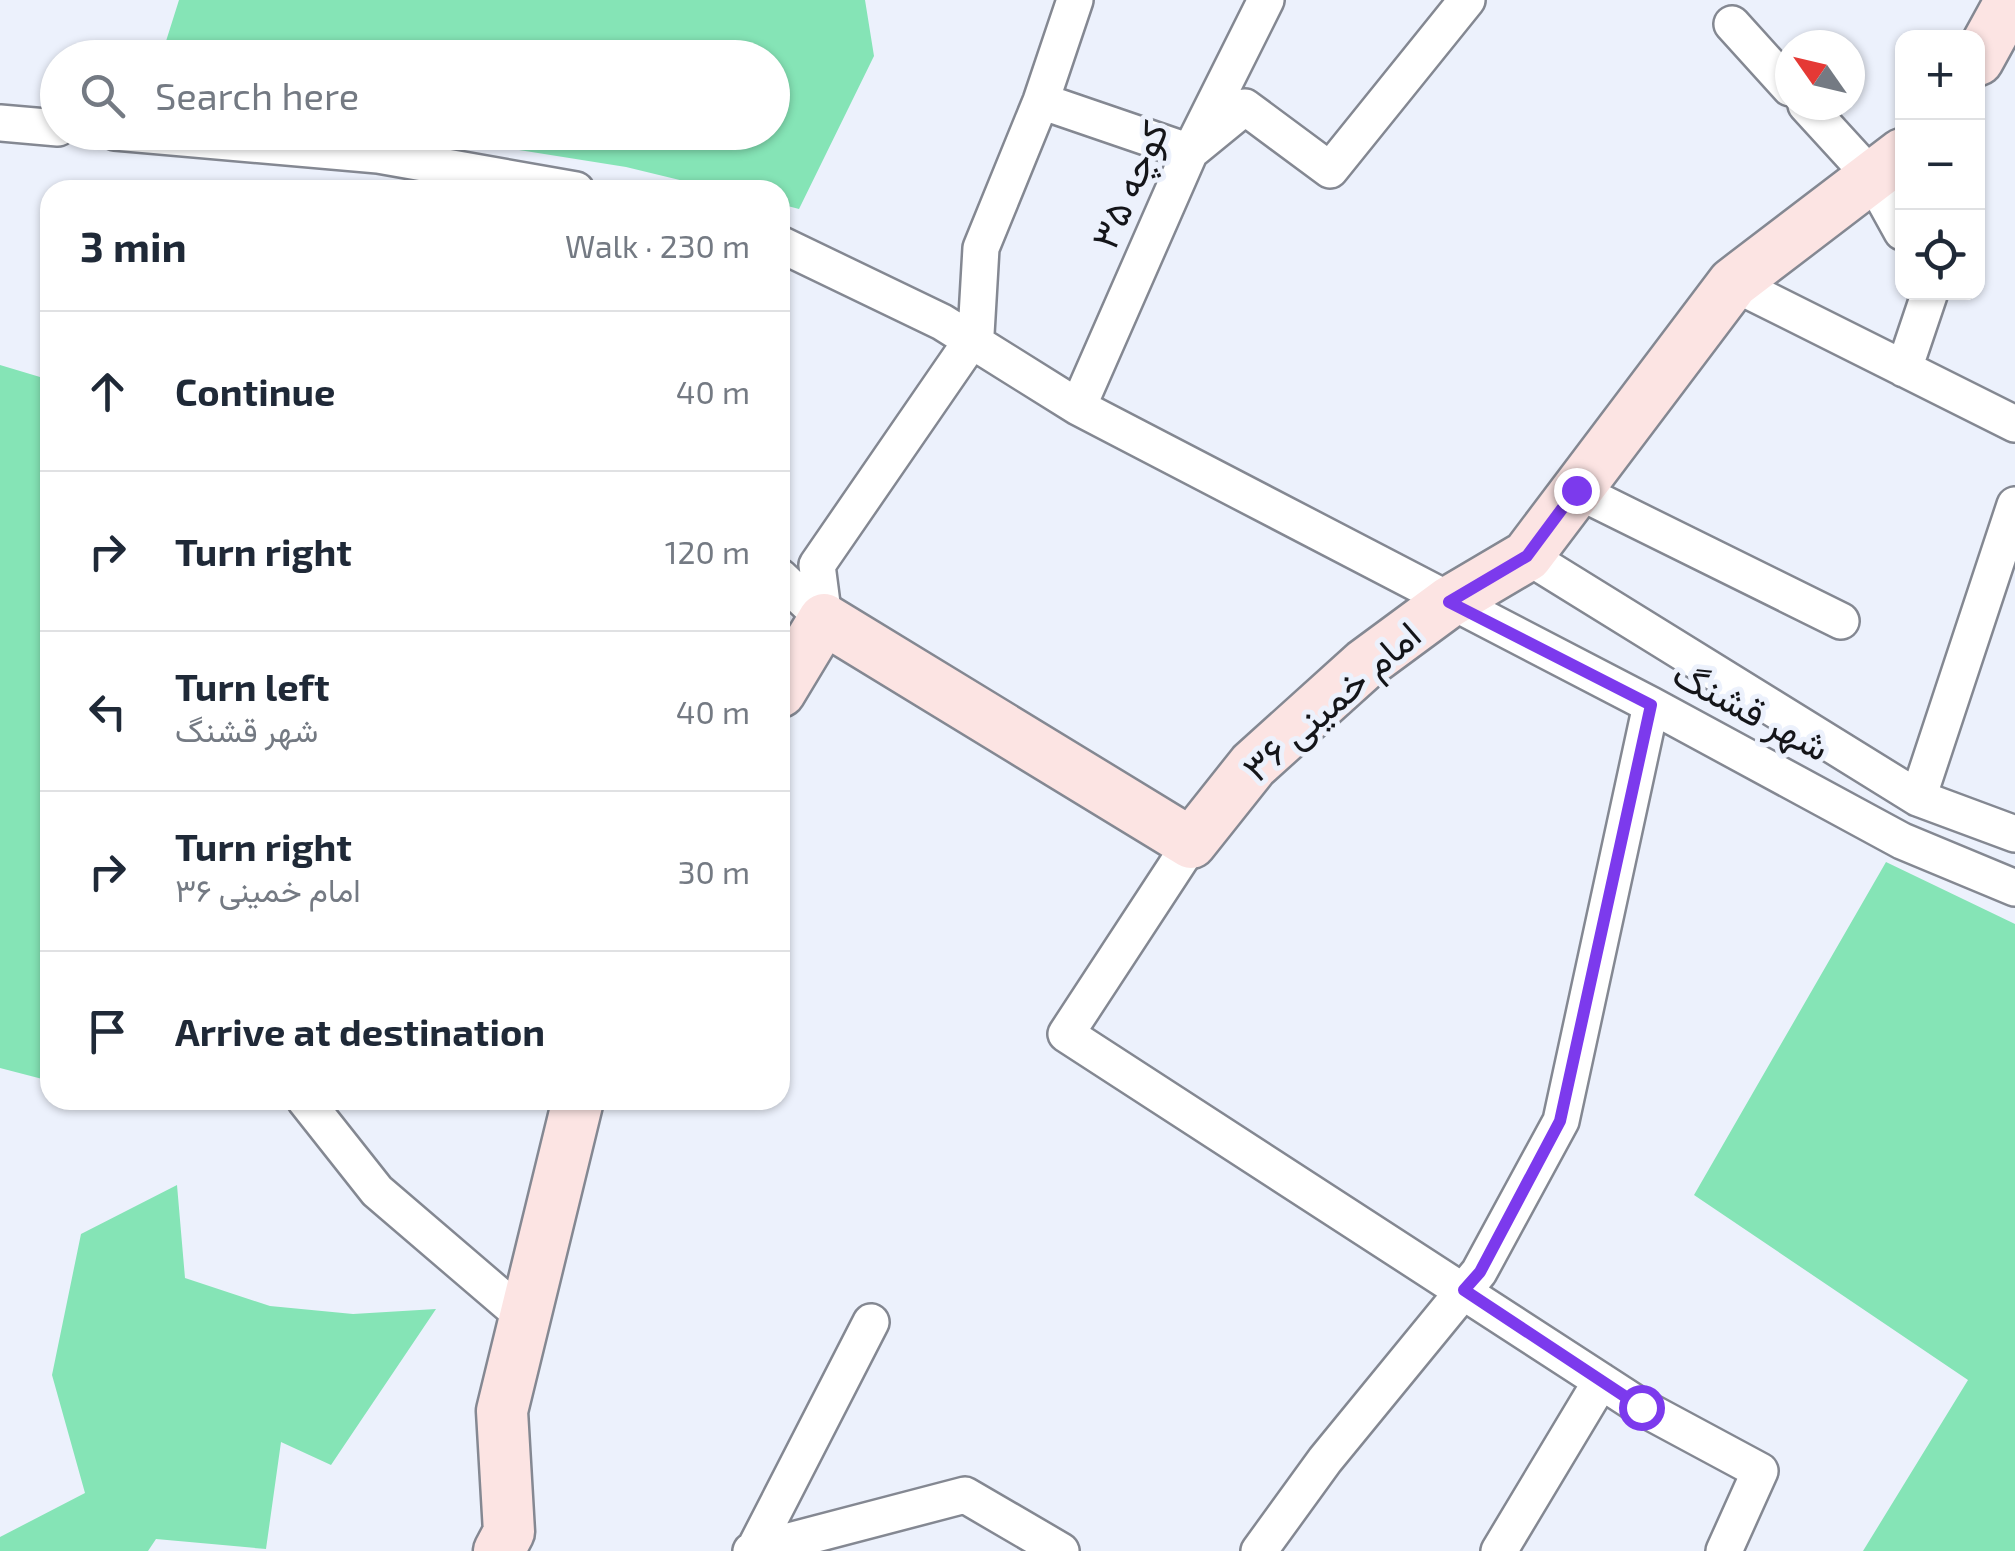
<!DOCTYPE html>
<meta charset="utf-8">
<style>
body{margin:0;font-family:"Exo 2",Vazirmatn,sans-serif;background:#f6f6f7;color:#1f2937}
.controls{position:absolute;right:30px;top:30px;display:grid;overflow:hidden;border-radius:20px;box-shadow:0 2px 8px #0004}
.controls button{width:90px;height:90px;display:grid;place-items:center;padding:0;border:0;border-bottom:2px solid #e0e1e3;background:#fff;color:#1f2937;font:50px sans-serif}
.compass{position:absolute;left:1775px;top:30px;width:90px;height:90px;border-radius:50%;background:#fff;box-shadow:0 2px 8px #0004;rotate:304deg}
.stop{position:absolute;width:30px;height:30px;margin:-22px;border:8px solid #7c3aed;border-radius:50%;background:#fff}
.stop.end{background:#7c3aed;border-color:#fff;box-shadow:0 2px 10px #0008}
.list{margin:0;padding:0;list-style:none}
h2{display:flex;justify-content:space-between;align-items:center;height:130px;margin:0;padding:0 40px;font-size:42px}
h2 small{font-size:32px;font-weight:400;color:#747a83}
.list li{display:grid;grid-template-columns:65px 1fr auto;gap:30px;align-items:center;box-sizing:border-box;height:160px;padding:0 40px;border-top:2px solid #e0e1e3}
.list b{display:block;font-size:38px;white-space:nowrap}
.list p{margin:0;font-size:32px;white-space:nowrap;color:#747a83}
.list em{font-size:32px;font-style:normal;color:#747a83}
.icon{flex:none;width:55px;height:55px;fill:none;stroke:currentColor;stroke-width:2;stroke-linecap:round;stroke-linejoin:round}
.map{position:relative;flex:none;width:2015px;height:1551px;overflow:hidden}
.search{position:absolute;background:#fff;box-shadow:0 2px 8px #0004;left:40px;top:40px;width:750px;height:110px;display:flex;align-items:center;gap:25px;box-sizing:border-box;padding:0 35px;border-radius:55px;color:#747a83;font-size:38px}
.panel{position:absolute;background:#fff;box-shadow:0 2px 8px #0004;left:40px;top:180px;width:750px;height:930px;border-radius:30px}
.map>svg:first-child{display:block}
.green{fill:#85e4b6}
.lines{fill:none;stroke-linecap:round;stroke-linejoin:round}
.street-casing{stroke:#848892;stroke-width:40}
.secondary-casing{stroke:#848892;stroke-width:55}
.street{stroke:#fff;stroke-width:35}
.secondary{stroke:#fce4e3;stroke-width:50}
.route{stroke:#7c3aed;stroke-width:12}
.labels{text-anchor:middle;stroke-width:10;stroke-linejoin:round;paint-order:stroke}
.street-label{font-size:38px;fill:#141519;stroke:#ecf1fc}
</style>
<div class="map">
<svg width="2015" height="1551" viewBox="0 0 2015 1551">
<rect width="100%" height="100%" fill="#ecf1fc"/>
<path class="green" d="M179,0h686l9,56 -75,153 -19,-5v-14h-59l-95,-23 -213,-34 359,-1v-74l-611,-1z
M0,365l50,15v701l-50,-13z
M1886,862l129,62v627h-152l105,-171 -274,-185z
M177,1185l8,93 85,28 83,8 83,-5 -105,156 -50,-23 -15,107 -110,-10 -8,12h-148v-14l85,-44 -33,-118 29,-141z"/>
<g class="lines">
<g class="street-casing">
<path id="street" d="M1732,24l58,64
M1041,101l149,51 55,-45 85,63 137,-170
M1806,105l65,71 31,56
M0,123l58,5
M115,132l263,23 198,35
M780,244l162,78 136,85 573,298 251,136 113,47
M1733,283l282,141
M1904,369l26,-77
M1078,407l112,-255 76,-152
M1576,490l265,131
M1527,556l391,242 97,36
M780,577l44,42 -7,-54 159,-231 5,-86 60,-147 34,-101
M1918,798l97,-293
M1191,843l-125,191 575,373 119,64 -36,80
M305,1100l72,91 147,126
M755,1548l116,-226
M751,1551l214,-56 96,56
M1259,1551l66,-91 154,-188 82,-151 90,-416
M1499,1551l102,-170"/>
</g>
<g class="secondary-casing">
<path id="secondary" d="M1978,60l33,-60
M780,692l44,-73 367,224 62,-78 112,-101 84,-62 78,-46 206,-273 169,-129
M499,1551l10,-19 -7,-121 76,-311"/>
</g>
<use href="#street" class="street"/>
<use href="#secondary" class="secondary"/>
</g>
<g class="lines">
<path class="route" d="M1576,490l-49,66 -78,46 202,103 -91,416 -80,151 -16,18 177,117"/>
</g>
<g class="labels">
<g class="street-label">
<text transform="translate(1130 185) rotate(-66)" y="13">کوچه ۳۵</text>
<text transform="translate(1332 702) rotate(-41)" y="13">۳۶ امام خمینی</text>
<text transform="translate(1751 711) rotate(28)" y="13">شهر قشنگ</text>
</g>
</g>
</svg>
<div class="controls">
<button>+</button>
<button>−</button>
<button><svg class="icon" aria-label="locate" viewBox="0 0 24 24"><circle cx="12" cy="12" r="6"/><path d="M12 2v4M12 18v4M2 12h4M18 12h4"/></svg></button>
</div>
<svg class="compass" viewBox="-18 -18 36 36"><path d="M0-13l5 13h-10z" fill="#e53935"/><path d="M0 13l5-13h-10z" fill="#747a83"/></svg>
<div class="stop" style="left:1641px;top:1407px"></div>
<div class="stop end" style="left:1576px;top:490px"></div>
<div class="search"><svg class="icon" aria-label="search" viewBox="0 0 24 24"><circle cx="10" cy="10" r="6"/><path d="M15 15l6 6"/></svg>Search here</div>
<section class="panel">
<h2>3 min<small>Walk · 230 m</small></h2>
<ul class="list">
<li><svg class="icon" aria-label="ahead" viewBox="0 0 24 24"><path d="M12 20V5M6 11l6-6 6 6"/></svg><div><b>Continue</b></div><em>40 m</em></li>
<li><svg class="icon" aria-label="right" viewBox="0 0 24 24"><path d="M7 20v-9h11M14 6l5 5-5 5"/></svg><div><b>Turn right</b></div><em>120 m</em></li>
<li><svg class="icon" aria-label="left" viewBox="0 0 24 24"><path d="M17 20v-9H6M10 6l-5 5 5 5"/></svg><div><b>Turn left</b><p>شهر قشنگ</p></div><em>40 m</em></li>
<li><svg class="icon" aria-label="right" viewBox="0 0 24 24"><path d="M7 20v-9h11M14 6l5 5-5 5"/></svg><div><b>Turn right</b><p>۳۶ امام خمینی</p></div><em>30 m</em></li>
<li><svg class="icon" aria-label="arrive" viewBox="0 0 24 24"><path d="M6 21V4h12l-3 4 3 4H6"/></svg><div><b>Arrive at destination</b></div></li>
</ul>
</section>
</div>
